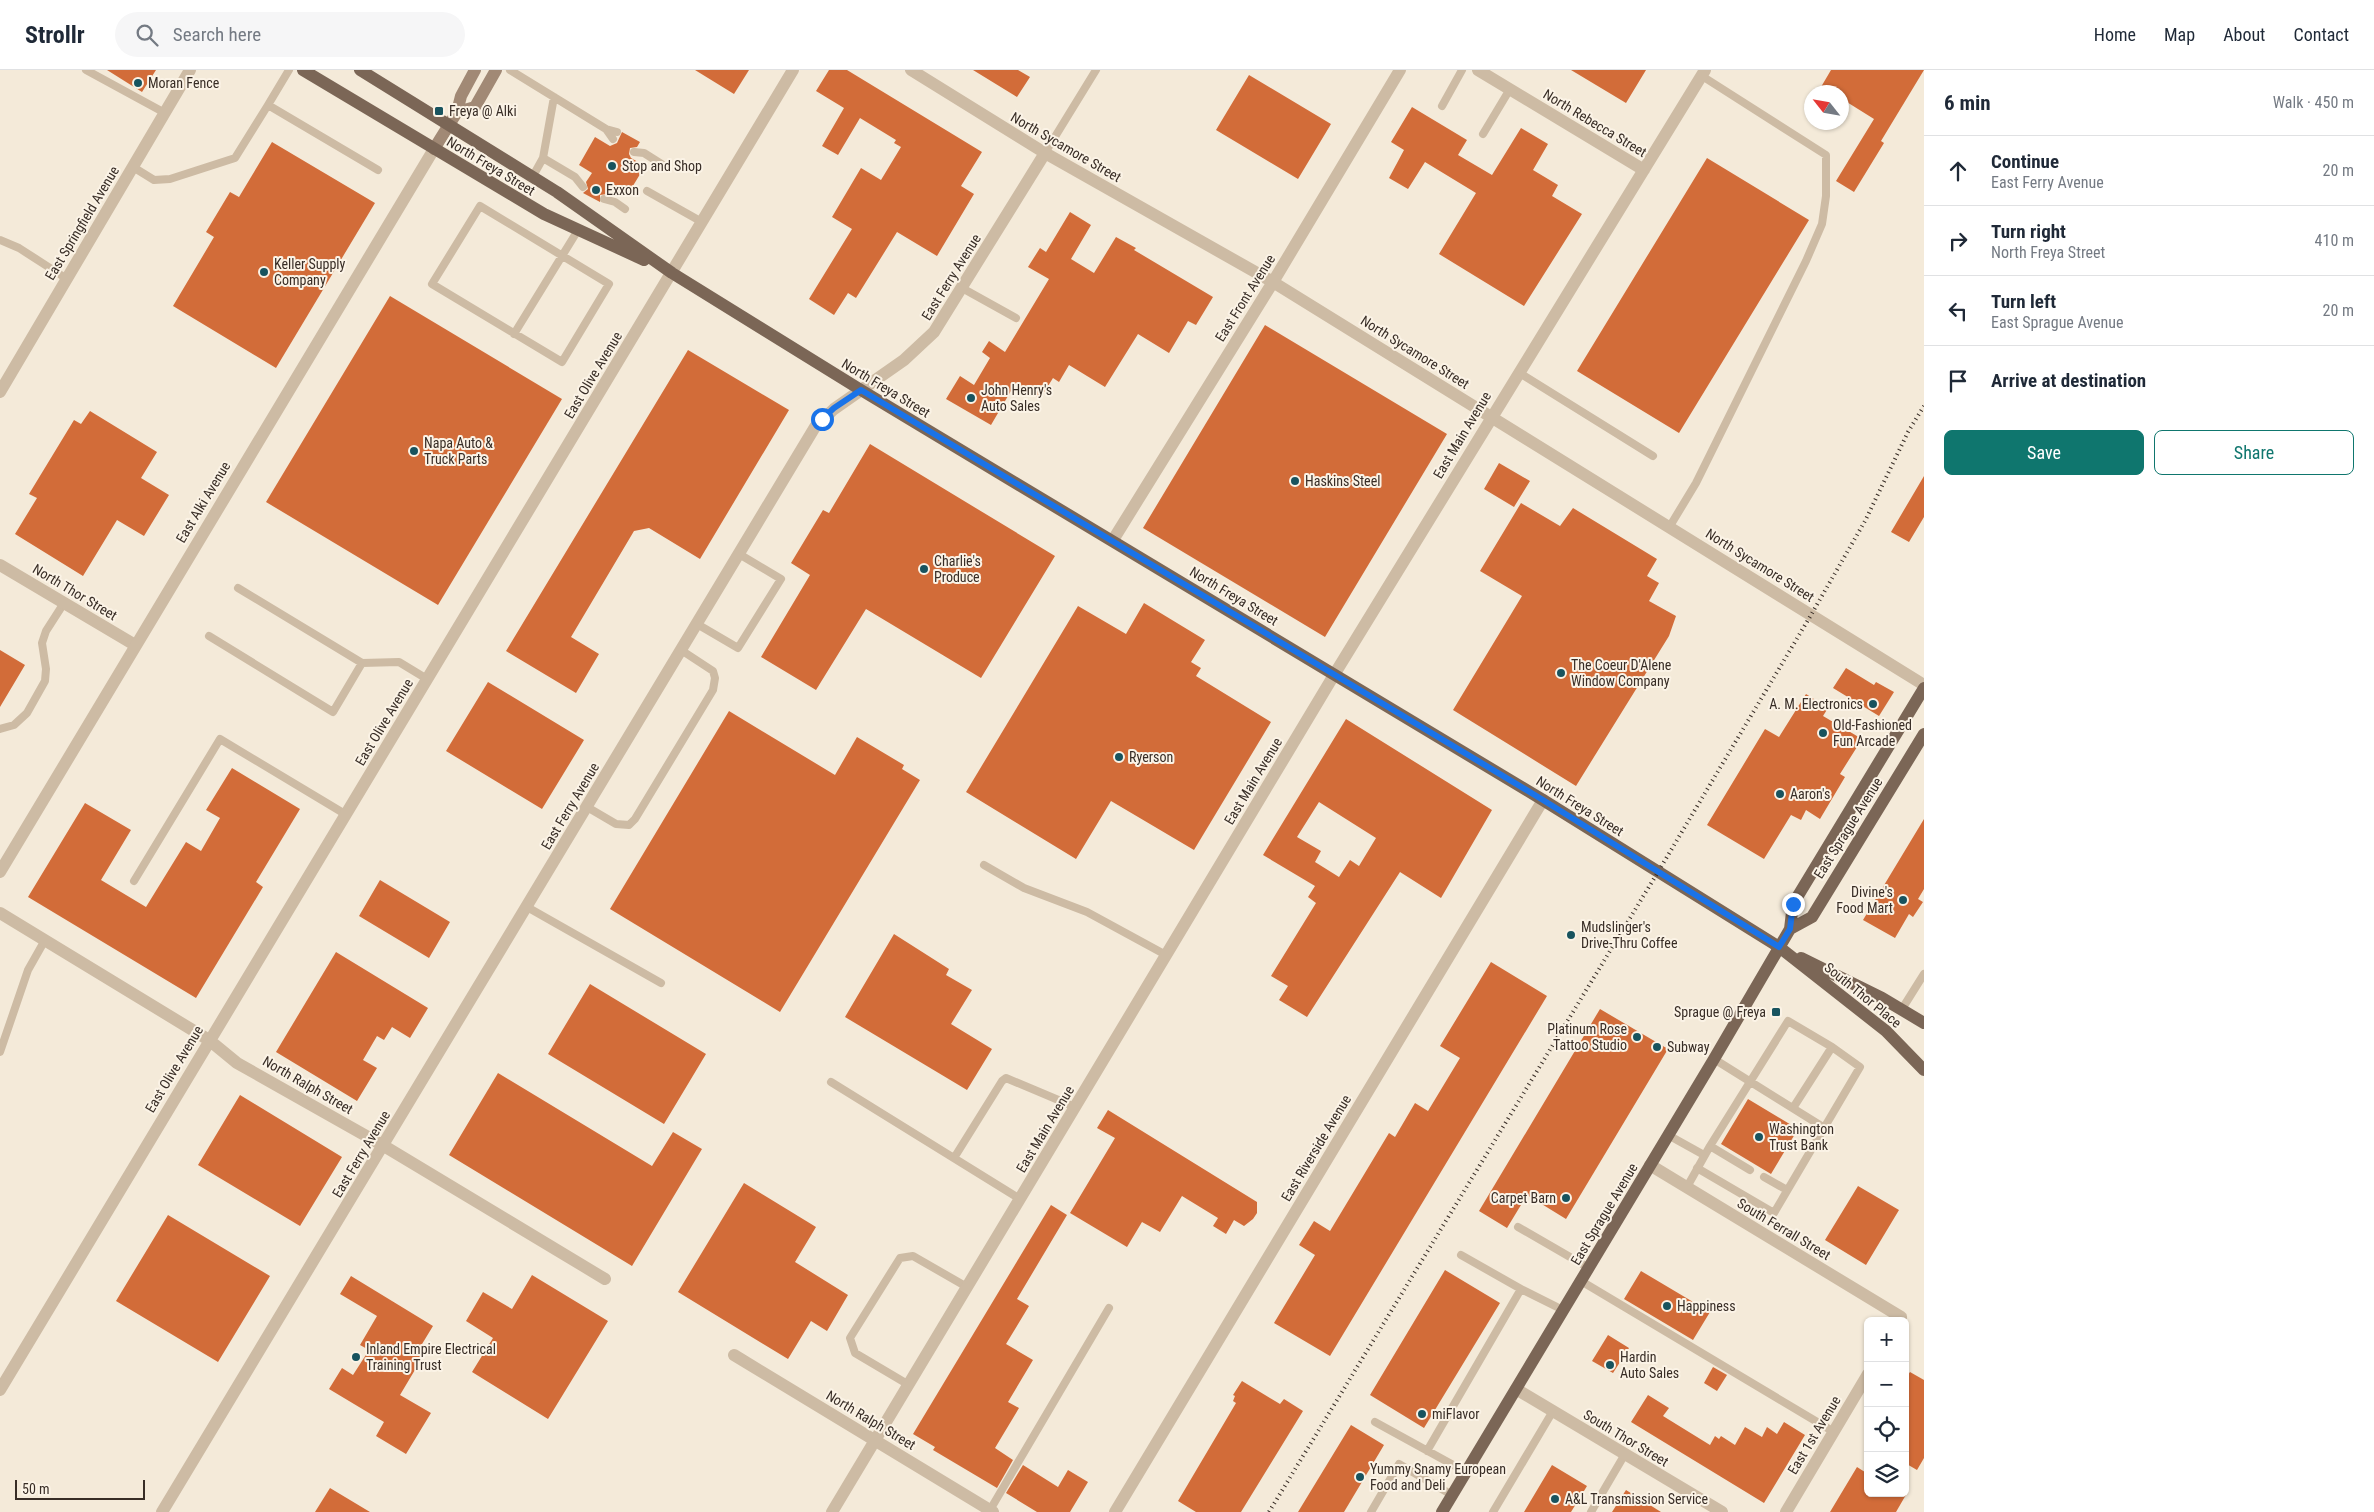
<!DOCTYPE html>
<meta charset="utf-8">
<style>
body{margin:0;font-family:"Roboto Condensed",sans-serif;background:#f6f6f7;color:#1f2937}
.controls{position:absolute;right:15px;bottom:15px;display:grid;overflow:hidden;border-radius:8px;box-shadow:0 1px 4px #0004}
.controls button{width:45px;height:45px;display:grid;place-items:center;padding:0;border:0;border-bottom:1px solid #e0e1e3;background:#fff;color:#1f2937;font:25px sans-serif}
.compass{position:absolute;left:1804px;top:15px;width:45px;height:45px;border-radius:50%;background:#fff;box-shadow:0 1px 4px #0004;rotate:301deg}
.scale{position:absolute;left:15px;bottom:12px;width:130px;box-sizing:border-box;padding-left:5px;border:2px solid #382d26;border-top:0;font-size:14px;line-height:18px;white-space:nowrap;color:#382d26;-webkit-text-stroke:4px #fbf3e6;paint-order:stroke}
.stop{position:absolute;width:15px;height:15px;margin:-11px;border:4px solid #1a73e8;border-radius:50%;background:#fff}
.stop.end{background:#1a73e8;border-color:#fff;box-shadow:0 1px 5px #0008}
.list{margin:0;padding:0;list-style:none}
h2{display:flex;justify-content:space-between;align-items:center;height:65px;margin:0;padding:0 20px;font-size:21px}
h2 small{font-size:16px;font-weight:400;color:#747a83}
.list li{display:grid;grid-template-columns:32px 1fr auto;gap:15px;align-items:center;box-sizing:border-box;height:70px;padding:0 20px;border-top:1px solid #e0e1e3}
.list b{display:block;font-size:19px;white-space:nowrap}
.list p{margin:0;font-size:16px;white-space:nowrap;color:#747a83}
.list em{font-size:16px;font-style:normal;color:#747a83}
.actions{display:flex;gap:10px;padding:15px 20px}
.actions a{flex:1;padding:11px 0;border:1px solid #0f766e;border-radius:8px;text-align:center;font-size:18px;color:#0f766e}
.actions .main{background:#0f766e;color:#fff}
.icon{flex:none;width:28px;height:28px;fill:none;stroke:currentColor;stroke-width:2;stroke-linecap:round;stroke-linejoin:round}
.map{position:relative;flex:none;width:1924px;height:1442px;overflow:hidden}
header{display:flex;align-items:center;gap:30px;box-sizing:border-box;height:70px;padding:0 25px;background:#fff;border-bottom:1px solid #e0e1e3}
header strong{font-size:24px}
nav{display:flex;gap:28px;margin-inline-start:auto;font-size:18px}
.search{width:350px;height:45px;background:#f6f6f7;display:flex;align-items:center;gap:12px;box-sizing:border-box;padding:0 18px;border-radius:28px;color:#747a83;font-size:19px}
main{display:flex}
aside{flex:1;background:#fff}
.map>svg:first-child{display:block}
.building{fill:#d26c39;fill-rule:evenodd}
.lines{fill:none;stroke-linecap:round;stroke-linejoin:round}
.service{stroke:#cdbba4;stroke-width:8}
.minor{stroke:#cdbba4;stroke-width:12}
.tertiary{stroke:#cdbba4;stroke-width:12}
.secondary{stroke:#a18975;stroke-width:12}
.primary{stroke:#7b6656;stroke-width:12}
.rail{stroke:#382d26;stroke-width:4;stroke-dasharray:1 4;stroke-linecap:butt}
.route{stroke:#1a73e8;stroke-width:6}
.poi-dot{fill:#18535e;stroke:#fbf3e6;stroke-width:2}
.labels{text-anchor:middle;stroke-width:4;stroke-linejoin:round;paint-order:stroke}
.poi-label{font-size:14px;fill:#382d26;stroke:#fbf3e6;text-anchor:start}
.street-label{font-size:14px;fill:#382d26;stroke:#fbf3e6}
</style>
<header>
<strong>Strollr</strong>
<div class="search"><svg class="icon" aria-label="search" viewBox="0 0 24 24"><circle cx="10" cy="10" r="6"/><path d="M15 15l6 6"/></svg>Search here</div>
<nav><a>Home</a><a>Map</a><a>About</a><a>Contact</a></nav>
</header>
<main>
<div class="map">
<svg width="1924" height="1442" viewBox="0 0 1924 1442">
<rect width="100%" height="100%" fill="#f4ead9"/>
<path class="building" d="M107,0h49l-14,22z
M695,0h54l-15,24z
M829,0h18l135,82 -21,34 13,8 -37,62 -40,-24 -41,66 -8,-5 -14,22 -25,-16 43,-70 -20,-12 29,-49 20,12 20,-33 -7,-4 2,-3 -36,-22 -22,37 -16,-9 22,-38 -28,-17z
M973,0h45l12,7 -13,20z
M1571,0h75l-20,33z
M1831,0h93l-43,71 3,2 -30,49 -18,-11 38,-62 -32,-20v-7h-12l-9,-5z
M1249,5l82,49 -33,55 -82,-49z
M1412,37l55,33 -9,15 34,20 29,-47 27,16 -15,26 25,15 -6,11 30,18 -58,92 -85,-52 37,-61 -51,-31 -17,27 -19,-11 15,-28 -13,-8z
M622,62l18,10 -3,5 -7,1 -1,6 2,4 14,8 -17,28 -15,-9 -6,9 -7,1v7l-17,-9 5,-4 -2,-7 6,-9 -13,-8 16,-28 15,9 7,-3z
M272,72l103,61 -99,165 -103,-62 41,-69 -8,-5 24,-40 9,5z
M1707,88l102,62 -130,213 -102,-62z
M1070,142l21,13 -20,34 23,14 22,-36 20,11 -2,2 79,47 -17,28 -8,-4 -19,32 -31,-19 -33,53 -36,-22 -10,17 -6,-4 -13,21 -25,-15 -24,41 -45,-26 14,-23 14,9 16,-27 -8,-6 7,-11 16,11 44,-73 -21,-12 12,-19 6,4z
M390,226l172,103 -124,206 -172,-103z
M1265,255l182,109 -122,203 -182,-109z
M688,280l101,60 -89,149 -51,-31 -15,3 -63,106 28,17 -23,39 -70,-42z
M90,341l67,41 -16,26 28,17 -25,41 -27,-16 -34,56 -68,-42 22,-36 -8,-4 45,-74 7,4z
M870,374l185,112 -74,122 -115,-69 -50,81 -55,-33 49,-82 -19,-12 32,-53 6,3z
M1499,393l31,18 -16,26 -30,-18z
M1924,406v41l-15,25 -18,-10z
M1521,433l39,23 13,-18 84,51 -10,17 12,7 -10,18 27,15 -7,20 -93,150 -123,-76 69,-114 -42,-25z
M1144,533l61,37 -14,22 10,6 -5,8 75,46 -77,128 -83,-49 -35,58 -110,-67 112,-186 48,28z
M0,580l25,15 -25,42z
M1846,598l28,17 2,-3 18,10 -15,24 -46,-28z
M488,612l96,58 -42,69 -96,-58z
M1806,624l22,14 -5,8 39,23 -22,35 5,3 -25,42 -14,-9 -5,10 -10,-5 -27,44 -57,-34 58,-96 14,8z
M729,641l106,64 22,-38 47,28 -2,4 18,11 -140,232 -170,-103z
M1346,649l146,91 -51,88 -41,-26 -93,145 -28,-17 9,-14 -17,-10 45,-73 -8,-6 7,-11 -52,-31zM1319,732l57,36 -17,28 -9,-6 -11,17 -24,-15 6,-11 -24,-14z
M232,698l68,41 -44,73 7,5 -67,111 -168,-101 57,-94 46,27 -30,50 45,27 40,-65 15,9 19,-33 -14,-8z
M1924,749v70l-6,10 5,3 -10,15 -4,-3 -14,24 -32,-18z
M380,810l70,42 -21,36 -70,-42z
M894,864l55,35 -3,6 26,15 -21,34 41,25 -25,41 -122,-73z
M336,882l92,56 -18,30 -18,-11 -8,13 -7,-4 -14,24 14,8 -20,33 -81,-49z
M1491,892l56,34 -217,360 -56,-33 41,-68 -16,-10 15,-24 16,10 59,-98 6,4 20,-34 13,8 32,-53 -20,-12z
M590,914l116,70 -42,70 -116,-70z
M1600,939l68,40 -102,170 -39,-24 -20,33 -28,-17z
M498,1003l154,93 21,-34 29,17 -70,117 -183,-111z
M240,1025l102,62 -42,69 -102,-61z
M1748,1029l50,30 -27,45 -50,-30z
M1108,1040l149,92v11l-4,6 -9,7 -10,-6 -8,14 -13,-8 5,-8 -36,-22 -22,36 -18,-10 -15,25 -57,-34 45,-75 -18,-10z
M744,1113l72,44 -21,35 53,33 -21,36 -16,-10 -23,38 -110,-67z
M1858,1116l41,24 -33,55 -41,-25z
M1051,1135l16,10 -50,84 12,7 -23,38 27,16 -25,42 11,6 -24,40 18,12 -16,28 -64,-38 2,-3 -22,-13z
M168,1145l102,61 -52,86 -102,-61z
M1445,1200l55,33 -76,125 -54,-33z
M1641,1201l69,41 -17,28 -69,-41z
M532,1205l76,46 -60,98 -76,-47 21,-34 -27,-17 17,-29 29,17z
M351,1206l82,50 -14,23 6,4 -25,42 31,18 -25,41 -30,-18 8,-14 -55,-33 13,-21 11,7 16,-25 -9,-5 17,-29 -37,-22z
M1608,1265l21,13 -16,25 -21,-12z
M1713,1297l14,8 -10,16 -13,-8z
M1910,1302l14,8v78l-7,12 -12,-7v-84z
M1242,1311l38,23 4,-5 19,12 -62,101h-45l-18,-11 58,-98 -3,-2 2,-5 -2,-1z
M1648,1325l21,13 -6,8 47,29 5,-9 4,3 2,-3 14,9 10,-18 17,10 5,-10 10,7 7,-12 21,13 -41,68 -133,-81z
M1351,1355l33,20 -40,67h-46z
M1023,1395l35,22 10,-17 20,12 -18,30h-33l-31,-19z
M1552,1395l35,21 -16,26h-47z
M1857,1397l11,7v19h39l-11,19h-66z
M330,1418l40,24h-55z
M1626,1420l35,22h-49z"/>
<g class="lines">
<path class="service" d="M86,0l79,43
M510,0l96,59 11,3
M268,35l21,-35
M1442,36l20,-36
M606,59l7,10
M1483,64l27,-45
M634,82l10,1 19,12
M1045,83l51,-83
M543,88l32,19 8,10
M133,97l21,13 16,-1 65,-21 33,-53 110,65
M533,106l10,-18 11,-61
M647,121l55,31
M604,129l11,3 10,7
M480,136l129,78 -47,78 -130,-78z
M0,170l19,8 48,31
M962,218l54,30
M514,264l64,-104
M1518,302l135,84
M1670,456l26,-43 110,-222 16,-37 4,-28v-41l-124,-79
M238,518l124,75 37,-1 28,17
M697,554l41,24 43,-69 -42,-25
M209,566l124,76 29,-49
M0,659l14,-4 13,-12 18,-32 1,-12 -4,-26 4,-12 18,-28
M587,737l29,17 13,1 6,-6 78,-129 2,-12 -2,-7 -32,-21
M984,795l40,23 63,24 79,43
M134,811l86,-142 125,75
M527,837l134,76
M1902,939l22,-35
M0,982l28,-82 17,-30
M1714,989l109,68
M831,1012l189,117
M1668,1065l36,20
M1710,1076l40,24
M954,1088l48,-77 4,-3 69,29
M1697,1098l77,45 86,-146 -28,-20
M1764,1107l23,13
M1687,1117l23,-41 78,-125 44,26 -39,61
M1518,1157l71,41
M1461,1185l60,34
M1581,1211l253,151
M909,1315l-54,-32 -5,-15 50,-80 13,-2 54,31
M1375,1352l91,50
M1427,1381l94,-162 42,21
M990,1440l119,-202
M1371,1442l28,-48 53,31
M1493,1442l60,-101
M1591,1442l34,-58"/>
<path class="minor" d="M911,0l134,83 228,129 651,403
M1478,0l166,100
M0,322l190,-322
M1113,470l160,-258 127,-212
M0,495l135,80
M0,843l209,127 28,23 147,83 221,133
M1650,1095l251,152 -1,4
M734,1285l259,157
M1516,1319l206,123
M0,1320l793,-1320
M162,1442l653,-1085 19,-18 70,-49 30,-28 111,-179
M832,1442l502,-837 371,-605
M1115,1442l428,-712
M1786,1442l82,-138"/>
<path class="tertiary" d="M0,802l434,-723"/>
<path class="secondary" d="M457,42l18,-5 21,-37
M434,79l23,-37 4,-16 14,-26"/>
<path class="primary" d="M303,0l241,144 100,46
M360,0l197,122 115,81 189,117 682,410 236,147 107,84 38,39
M1790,859l22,-12 112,-183
M1801,888l81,40 42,25
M1442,1442l272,-453 76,-130 3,-25 131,-216"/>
<path class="rail" d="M1269,1442l389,-640 153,-257 54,-94 43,-89 16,-26"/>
</g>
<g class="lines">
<path class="route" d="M822,349l12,-11 27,-18 682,410 236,147 11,-18 3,-25"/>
</g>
<g class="poi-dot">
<circle cx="138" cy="13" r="5"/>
<rect x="434" y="36" width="10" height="10" rx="2.5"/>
<circle cx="612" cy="96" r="5"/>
<circle cx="596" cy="120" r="5"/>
<circle cx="264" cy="202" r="5"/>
<circle cx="971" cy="328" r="5"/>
<circle cx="414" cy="381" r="5"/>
<circle cx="1295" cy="411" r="5"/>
<circle cx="924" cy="499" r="5"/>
<circle cx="1561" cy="603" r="5"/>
<circle cx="1873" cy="634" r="5"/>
<circle cx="1823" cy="663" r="5"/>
<circle cx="1119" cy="687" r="5"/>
<circle cx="1780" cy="724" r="5"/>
<circle cx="1903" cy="830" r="5"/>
<circle cx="1571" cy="865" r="5"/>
<rect x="1771" y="937" width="10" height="10" rx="2.5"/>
<circle cx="1637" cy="967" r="5"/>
<circle cx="1657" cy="977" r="5"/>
<circle cx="1759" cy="1067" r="5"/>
<circle cx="1566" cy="1128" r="5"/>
<circle cx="1667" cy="1236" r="5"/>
<circle cx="356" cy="1287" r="5"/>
<circle cx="1610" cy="1295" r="5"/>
<circle cx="1422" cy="1344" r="5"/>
<circle cx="1360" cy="1407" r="5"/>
<circle cx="1555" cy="1429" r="5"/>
</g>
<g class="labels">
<g class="poi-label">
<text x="148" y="18">Moran Fence</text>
<text x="449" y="46">Freya @ Alki</text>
<text x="622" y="101">Stop and Shop</text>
<text x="606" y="125">Exxon</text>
<text x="274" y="199">Keller Supply<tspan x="274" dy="16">Company</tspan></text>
<text x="981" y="325">John Henry's<tspan x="981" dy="16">Auto Sales</tspan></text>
<text x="424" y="378">Napa Auto &amp;<tspan x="424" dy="16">Truck Parts</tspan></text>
<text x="1305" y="416">Haskins Steel</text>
<text x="934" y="496">Charlie's<tspan x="934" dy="16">Produce</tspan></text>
<text x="1571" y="600">The Coeur D'Alene<tspan x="1571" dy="16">Window Company</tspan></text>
<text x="1863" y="639" text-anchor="end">A. M. Electronics</text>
<text x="1833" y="660">Old-Fashioned<tspan x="1833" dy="16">Fun Arcade</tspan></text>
<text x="1129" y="692">Ryerson</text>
<text x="1790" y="729">Aaron's</text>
<text x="1893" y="827" text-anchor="end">Divine's<tspan x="1893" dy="16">Food Mart</tspan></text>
<text x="1581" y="862">Mudslinger's<tspan x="1581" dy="16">Drive-Thru Coffee</tspan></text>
<text x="1766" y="947" text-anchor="end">Sprague @ Freya</text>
<text x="1627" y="964" text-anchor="end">Platinum Rose<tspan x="1627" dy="16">Tattoo Studio</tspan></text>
<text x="1667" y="982">Subway</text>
<text x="1769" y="1064">Washington<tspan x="1769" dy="16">Trust Bank</tspan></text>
<text x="1556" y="1133" text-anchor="end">Carpet Barn</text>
<text x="1677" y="1241">Happiness</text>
<text x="366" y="1284">Inland Empire Electrical<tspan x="366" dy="16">Training Trust</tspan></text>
<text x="1620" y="1292">Hardin<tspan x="1620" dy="16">Auto Sales</tspan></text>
<text x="1432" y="1349">miFlavor</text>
<text x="1370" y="1404">Yummy Snamy European<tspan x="1370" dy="16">Food and Deli</tspan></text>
<text x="1565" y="1434">A&amp;L Transmission Service</text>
</g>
<g class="street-label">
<text transform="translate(1595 53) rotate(31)" y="5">North Rebecca Street</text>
<text transform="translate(1066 77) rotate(30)" y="5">North Sycamore Street</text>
<text transform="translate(491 96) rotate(31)" y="5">North Freya Street</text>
<text transform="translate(82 153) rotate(-59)" y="5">East Springfield Avenue</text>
<text transform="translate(951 207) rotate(-58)" y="5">East Ferry Avenue</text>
<text transform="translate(1245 228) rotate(-58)" y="5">East Front Avenue</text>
<text transform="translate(1415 282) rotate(32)" y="5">North Sycamore Street</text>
<text transform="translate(593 305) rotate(-59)" y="5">East Olive Avenue</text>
<text transform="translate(886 318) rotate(31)" y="5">North Freya Street</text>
<text transform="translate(1462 365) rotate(-59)" y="5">East Main Avenue</text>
<text transform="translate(203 432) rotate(-59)" y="5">East Alki Avenue</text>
<text transform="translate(1760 495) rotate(32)" y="5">North Sycamore Street</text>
<text transform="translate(75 522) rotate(31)" y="5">North Thor Street</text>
<text transform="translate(1234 526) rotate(31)" y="5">North Freya Street</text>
<text transform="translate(384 652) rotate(-59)" y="5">East Olive Avenue</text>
<text transform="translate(1253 711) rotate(-59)" y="5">East Main Avenue</text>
<text transform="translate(570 736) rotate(-59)" y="5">East Ferry Avenue</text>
<text transform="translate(1580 736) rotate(32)" y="5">North Freya Street</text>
<text transform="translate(1848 758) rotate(-58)" y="5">East Sprague Avenue</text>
<text transform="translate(1863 925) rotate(39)" y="5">South Thor Place</text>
<text transform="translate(174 999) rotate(-59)" y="5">East Olive Avenue</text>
<text transform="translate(308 1015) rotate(30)" y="5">North Ralph Street</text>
<text transform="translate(1045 1059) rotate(-59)" y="5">East Main Avenue</text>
<text transform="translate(1316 1078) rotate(-59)" y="5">East Riverside Avenue</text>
<text transform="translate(361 1084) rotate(-59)" y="5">East Ferry Avenue</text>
<text transform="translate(1604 1144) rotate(-59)" y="5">East Sprague Avenue</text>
<text transform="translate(1784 1159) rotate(31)" y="5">South Ferrall Street</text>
<text transform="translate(871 1350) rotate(31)" y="5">North Ralph Street</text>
<text transform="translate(1814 1365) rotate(-59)" y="5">East 1st Avenue</text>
<text transform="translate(1626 1368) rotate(31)" y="5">South Thor Street</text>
</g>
</g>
</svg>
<div class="controls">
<button>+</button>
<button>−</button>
<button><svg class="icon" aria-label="locate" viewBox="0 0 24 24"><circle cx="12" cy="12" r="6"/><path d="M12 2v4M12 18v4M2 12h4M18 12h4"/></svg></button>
<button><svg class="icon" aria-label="layers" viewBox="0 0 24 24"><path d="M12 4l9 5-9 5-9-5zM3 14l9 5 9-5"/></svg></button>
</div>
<svg class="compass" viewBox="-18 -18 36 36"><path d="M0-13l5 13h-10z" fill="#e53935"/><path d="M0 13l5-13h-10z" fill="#747a83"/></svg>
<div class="scale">50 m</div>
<div class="stop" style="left:822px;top:349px"></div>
<div class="stop end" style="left:1793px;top:834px"></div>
</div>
<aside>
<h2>6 min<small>Walk · 450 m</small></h2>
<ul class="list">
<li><svg class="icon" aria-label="ahead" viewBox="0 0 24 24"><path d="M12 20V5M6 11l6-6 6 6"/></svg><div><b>Continue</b><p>East Ferry Avenue</p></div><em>20 m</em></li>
<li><svg class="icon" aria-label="right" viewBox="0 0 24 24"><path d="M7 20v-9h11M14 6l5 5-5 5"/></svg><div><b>Turn right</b><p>North Freya Street</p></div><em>410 m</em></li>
<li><svg class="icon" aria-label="left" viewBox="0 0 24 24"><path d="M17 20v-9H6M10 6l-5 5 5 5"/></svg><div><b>Turn left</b><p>East Sprague Avenue</p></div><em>20 m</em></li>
<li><svg class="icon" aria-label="arrive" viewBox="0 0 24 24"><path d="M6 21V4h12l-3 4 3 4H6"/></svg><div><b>Arrive at destination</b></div></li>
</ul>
<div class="actions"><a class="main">Save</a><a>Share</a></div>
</aside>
</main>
